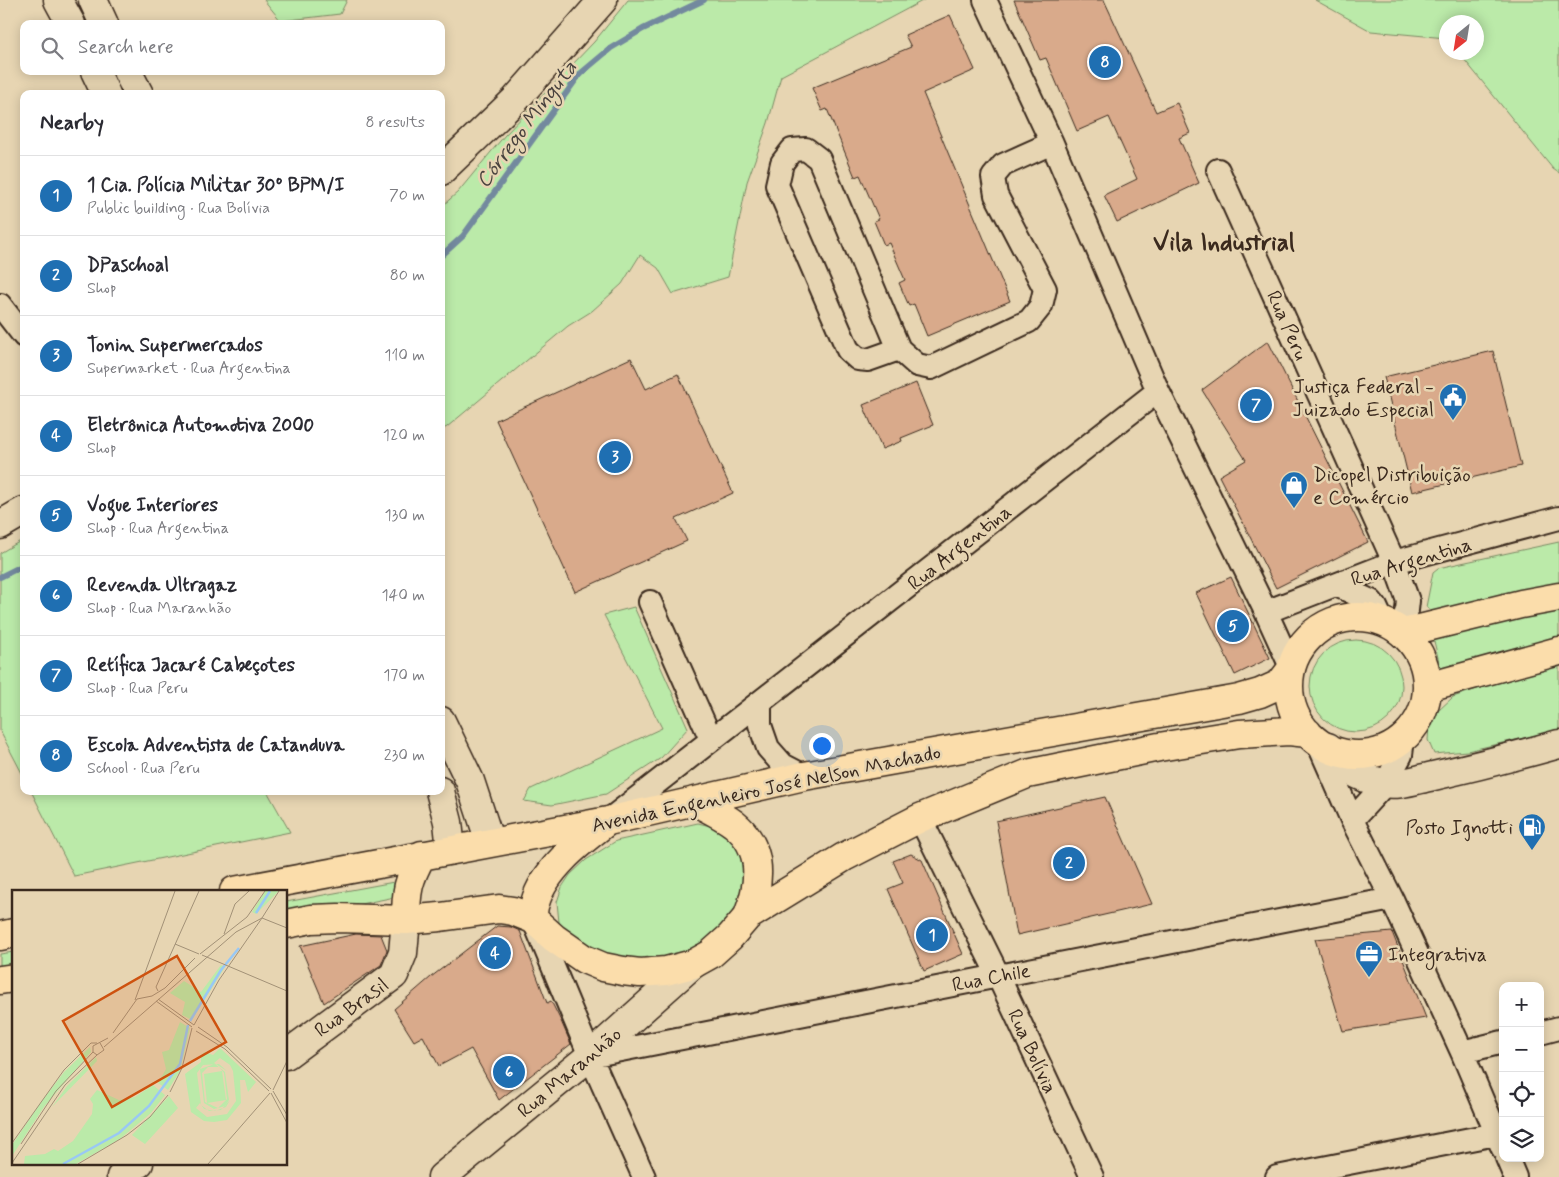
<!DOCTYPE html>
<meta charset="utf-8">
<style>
body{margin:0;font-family:Mynerve,sans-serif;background:#f7f7f7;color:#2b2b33}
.controls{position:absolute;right:15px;bottom:15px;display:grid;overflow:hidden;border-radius:10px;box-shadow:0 2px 12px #0003}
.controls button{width:45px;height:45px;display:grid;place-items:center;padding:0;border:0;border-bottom:1px solid #e1e1e2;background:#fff;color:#2b2b33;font:25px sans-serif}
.compass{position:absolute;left:1439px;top:15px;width:45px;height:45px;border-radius:50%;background:#fff;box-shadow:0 2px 12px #0003;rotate:210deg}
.you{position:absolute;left:821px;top:745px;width:18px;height:18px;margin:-12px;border:4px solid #fff;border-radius:50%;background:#1a73e8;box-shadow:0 0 0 8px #1a73e833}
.badge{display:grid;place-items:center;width:32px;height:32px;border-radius:50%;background:#1f6fb2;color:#fff;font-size:16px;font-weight:700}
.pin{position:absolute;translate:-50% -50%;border:2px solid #fff;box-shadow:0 1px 5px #0006}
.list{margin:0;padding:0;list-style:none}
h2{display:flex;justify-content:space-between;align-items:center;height:65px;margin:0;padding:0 20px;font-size:21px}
h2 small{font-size:16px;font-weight:400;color:#7c7c81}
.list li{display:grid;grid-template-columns:32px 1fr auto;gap:15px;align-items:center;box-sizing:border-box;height:80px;padding:0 20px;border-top:1px solid #e1e1e2}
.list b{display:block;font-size:19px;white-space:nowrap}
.list p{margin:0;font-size:16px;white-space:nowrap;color:#7c7c81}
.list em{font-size:16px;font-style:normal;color:#7c7c81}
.icon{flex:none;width:28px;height:28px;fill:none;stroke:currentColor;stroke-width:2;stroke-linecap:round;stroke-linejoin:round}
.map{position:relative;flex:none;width:1559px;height:1177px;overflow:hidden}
.search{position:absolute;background:#fff;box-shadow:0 2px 12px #0003;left:20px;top:20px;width:425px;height:55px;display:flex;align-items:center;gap:12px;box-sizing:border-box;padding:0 18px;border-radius:10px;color:#7c7c81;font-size:19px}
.panel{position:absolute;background:#fff;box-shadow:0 2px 12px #0003;left:20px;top:90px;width:425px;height:705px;border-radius:10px}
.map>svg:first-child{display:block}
.green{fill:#bbeaa9;stroke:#7b8a64}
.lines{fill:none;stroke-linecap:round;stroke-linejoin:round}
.stream{stroke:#73899e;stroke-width:6}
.building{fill:#d9aa8b;stroke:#3b2a1e}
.minor-casing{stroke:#3b2a1e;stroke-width:26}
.tertiary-casing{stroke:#3b2a1e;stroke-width:31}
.primary-casing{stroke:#3b2a1e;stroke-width:31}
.minor{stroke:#e7d5b2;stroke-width:22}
.tertiary{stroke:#e7d5b2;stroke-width:28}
.primary{stroke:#fbddab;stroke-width:28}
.labels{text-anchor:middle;stroke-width:5;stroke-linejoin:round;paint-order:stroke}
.street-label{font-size:20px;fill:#3b2a1e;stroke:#e7d5b2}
.poi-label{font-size:20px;fill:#3b2a1e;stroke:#e7d5b2;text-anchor:end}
.water-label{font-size:21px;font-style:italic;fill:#49423e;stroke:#e7d5b2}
.district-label{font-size:25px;font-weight:bold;fill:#3b2a1e;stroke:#e7d5b2}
.inset-river{fill:none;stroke:#99c8f4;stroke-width:2.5}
.inset-road{fill:none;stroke:#a29177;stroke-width:1}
.view{fill:#ce520f;fill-opacity:0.15;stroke:#ce520f;stroke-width:2.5}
.inset-edge{fill:none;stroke:#3b2a1e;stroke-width:2.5}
</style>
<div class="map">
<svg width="1559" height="1177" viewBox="0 0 1559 1177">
<rect width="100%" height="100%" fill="#e7d5b2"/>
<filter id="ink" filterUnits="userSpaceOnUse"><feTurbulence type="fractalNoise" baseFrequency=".02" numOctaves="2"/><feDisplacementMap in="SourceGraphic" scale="10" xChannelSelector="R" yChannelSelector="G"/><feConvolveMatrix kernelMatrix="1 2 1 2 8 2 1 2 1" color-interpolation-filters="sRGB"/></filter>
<g filter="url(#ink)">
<path class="green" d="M264,0h83l-7,14 -59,7z
M628,0h296l-143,76 -13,47 -21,59 -19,95 -55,17 -15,-26 -18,-13 -18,29 -30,27 -24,15 -121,101 -6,3v-223l17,-15 47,-57 89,-93z
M1315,0h244v173l-6,-4 -94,-116 17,-1v-30h-30v16l-75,-7z
M24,539v238l-24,-46v-178z
M1559,542v44l-127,26 -6,-5 7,-35 5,-4z
M634,607l54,121 -27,30 -55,36 -54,11 -28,-4 7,-12 131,-61 -58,-113z
M1559,609v28l-118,33 -9,-37z
M1310 686a46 46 0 1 1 92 0a46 46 0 1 1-92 0Z
M1559,665v65l-92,21 -33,3 -6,-14 1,-14 9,-15 15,-14 42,-14z
M31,791h236l23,41 -216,44z
M698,823l25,6 26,34 -5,51 -46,40 -64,13 -60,-27 -15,-18 -2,-20 5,-15 8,-12 16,-15 30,-19z
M394,882l1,15 -109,22v-17z
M14,952v21l-14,3v-22z"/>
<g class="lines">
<path class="stream" d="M441,256l22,-20 117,-162 31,-26 32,-19 61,-29
M0,577l24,-12"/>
</g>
<path class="building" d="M1014,0h90l52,112 21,-9 13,30 -11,5 20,45 -82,39 -13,-27 33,-16 -28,-62 -32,14 -31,-73 -6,2z
M950,15l25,55 -52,23 87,208 -83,35 -13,-32 -5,2 -10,-23 6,-3 -16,-37 -5,2 -10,-24 5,-2 -19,-44 -5,2 -28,-68 -5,2 -10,-23 99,-41 -6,-12z
M1268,341l100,201 -92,46 -57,-112 27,-16 -44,-70z
M1493,351l28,115 -109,26 -28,-115z
M631,358l15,31 32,-15 55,119 -57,26 11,22 -112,51 -79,-172z
M916,383l17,42 -32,13 1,3 -20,8 -19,-44z
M1231,577l39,81 -35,17 -39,-82z
M1105,797l47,107 -135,31 -21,-114z
M911,854l11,6 41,94 -39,17 -36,-82 15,-6 -10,-22z
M497,926l14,1 9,4 27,72 4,-2 10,20 10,23 -72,56 -28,-51 -32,17 -16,-30 -9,5 -20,-32 37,-32z
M1392,932l34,86 -83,13 -28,-92z
M356,934l25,1 6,15 -6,15 -57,38 -24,-57z"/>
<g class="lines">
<g class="minor-casing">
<path id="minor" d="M985,0l67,143 106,248 108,221 25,55
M1218,170l176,392 14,39 -1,9 -7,20
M0,305l24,31
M899,349l-31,11 -10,-1 -10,-9 -71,-165 5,-22 10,-13 14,-1 13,10 80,190 18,16 14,3 98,-47 12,-15 4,-17 -49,-94 -3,-18 10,-12 49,-22
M1336,585l35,16 5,6 6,13
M650,602l61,137
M1266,612l128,-50 165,-44
M760,703v22l8,23 15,17 21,11
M1318,743l34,77 40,79 70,153 41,97
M920,818l73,147 99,212
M609,820l549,-429
M1352,820l33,-36 16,-29 2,-16
M534,921l56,135 54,121
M1540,1033l19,-5
M1462,1052l41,-10
M590,1056l802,-157
M1507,1158l8,19
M1277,1177l219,-43"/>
</g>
<g class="tertiary-casing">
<path id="tertiary" d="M58,0l13,24
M93,0l11,24
M95,71l11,23
M127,71l12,23
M441,171l74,-71 88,-100
M0,525l24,-14
M441,721l29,60 20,61
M1328,747c16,21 29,31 56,36 14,3 31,-3 45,-6 44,-10 87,-21 130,-33
M440,791l8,31 3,28
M286,1055l108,-80 9,-22 3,-33
M121,1177l18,-14
M442,1177l148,-121 103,-92"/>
</g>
<g class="primary-casing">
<path id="primary" d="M1289 686a69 69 0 1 1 138 0a69 69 0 1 1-138 0Z
M1403,633l118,-29 38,-7
M1428,687l131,-36
M694,801c13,7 28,14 40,23 31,25 26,60 14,92
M234,891l374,-70 196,-45 435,-77 21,-6 20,-9 10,-13
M533,919c0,-5 0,-11 2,-16 9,-33 44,-60 70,-80
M406,920c0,-29 2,-40 16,-65
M286,924l25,-5 27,-1 68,2 34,-3 59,-8 14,2 20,8 21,19 30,21 19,8 20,4 17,2 26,-2 27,-7 18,-10 19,-17 18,-21 96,-59 76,-39 107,-44 132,-27 80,-13 50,-3 19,2
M0,936l14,-3
M0,980l14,-2"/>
</g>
<use href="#minor" class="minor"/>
<use href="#tertiary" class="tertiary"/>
<use href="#primary" class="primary"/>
</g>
</g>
<defs>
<g id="civic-pin" transform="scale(1.4375)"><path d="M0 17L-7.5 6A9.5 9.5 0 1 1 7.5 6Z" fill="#1f6fb2" stroke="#e7d5b2"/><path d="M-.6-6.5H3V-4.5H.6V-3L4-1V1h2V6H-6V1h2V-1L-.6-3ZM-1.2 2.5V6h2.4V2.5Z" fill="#fff"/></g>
<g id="shop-pin" transform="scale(1.4375)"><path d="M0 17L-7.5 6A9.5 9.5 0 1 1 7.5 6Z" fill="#1f6fb2" stroke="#e7d5b2"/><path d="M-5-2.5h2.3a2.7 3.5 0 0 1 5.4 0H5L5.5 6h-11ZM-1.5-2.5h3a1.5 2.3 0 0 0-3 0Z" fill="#fff"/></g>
<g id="fuel-pin" transform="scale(1.4375)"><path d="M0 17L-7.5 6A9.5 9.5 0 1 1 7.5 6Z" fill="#1f6fb2" stroke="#e7d5b2"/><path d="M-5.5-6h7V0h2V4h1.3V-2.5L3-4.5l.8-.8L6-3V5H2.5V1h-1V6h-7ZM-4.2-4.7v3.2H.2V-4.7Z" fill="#fff"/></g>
<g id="office-pin" transform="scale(1.4375)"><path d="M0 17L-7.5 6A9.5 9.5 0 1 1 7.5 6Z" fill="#1f6fb2" stroke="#e7d5b2"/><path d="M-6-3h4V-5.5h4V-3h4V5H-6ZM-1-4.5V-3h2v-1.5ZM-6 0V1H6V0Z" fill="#fff"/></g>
</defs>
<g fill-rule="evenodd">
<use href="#civic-pin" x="1453" y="397"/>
<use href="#shop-pin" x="1294" y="485"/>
<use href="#fuel-pin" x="1532" y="827"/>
<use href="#office-pin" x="1369" y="954"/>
</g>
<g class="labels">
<g class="street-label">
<text transform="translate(1288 325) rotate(66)" y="7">Rua Peru</text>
<text transform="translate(959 547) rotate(-38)" y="7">Rua Argentina</text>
<text transform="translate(1411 561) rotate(-17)" y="7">Rua Argentina</text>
<text transform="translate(766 788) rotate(-12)" y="7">Avenida Engenheiro José Nelson Machado</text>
<text transform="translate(991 977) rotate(-11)" y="7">Rua Chile</text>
<text transform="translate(351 1007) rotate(-36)" y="7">Rua Brasil</text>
<text transform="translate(1033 1051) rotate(65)" y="7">Rua Bolívia</text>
<text transform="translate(569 1072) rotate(-40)" y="7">Rua Maranhão</text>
</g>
<g class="poi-label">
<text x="1434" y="393">Justiça Federal -<tspan x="1434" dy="23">Juizado Especial</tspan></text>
<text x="1313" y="481" text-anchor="start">Dicopel Distribuição<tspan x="1313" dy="23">e Comércio</tspan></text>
<text x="1513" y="834">Posto Ignotti</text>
<text x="1388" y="961" text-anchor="start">Integrativa</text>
</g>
<g class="water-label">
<text transform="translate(526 124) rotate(-53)" y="7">Córrego Minguta</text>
</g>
<g class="district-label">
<text x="1224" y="250">Vila Industrial</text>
</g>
</g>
<g transform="translate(12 890)">
<rect width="275" height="275" fill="#e7d5b2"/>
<path d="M253,1h14l-23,23 -4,-2zM209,75l4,2 -33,53 -10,-5 3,-13 -15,-9 14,-12 17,11zM168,132l10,6 -10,43 -12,19 -10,-7 8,-14 -4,-17 7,-2zM78,157l1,5 -47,55 -32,49v-11l29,-43 23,-30zM208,158l36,34 -8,10 -3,-12h-5l1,23 -14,17 -13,2 -10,-1 -13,-9 -6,-38 16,-12v-7l4,-3 8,3zM208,168l10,7 3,6 3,30 -9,13 -20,3 -11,-9 4,-5 4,6 11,2 11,-4 4,-7 -3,-29 -13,-8zM207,174l8,7 3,29 -9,10 -12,1 -8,-6 -4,-32 6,-8zM84,167l1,4 -45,46 15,-21zM203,174l10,8 4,28 -4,6 -11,3 -10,-6 -4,-34zM196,177h11l5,6 3,26 -9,9 -13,-6 -3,-29zM210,181l4,29 -19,3 -3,-29zM141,195l12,10 -14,18 -31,26 -44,25h-52l1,-8 20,-2 9,-5 4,2 15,-10 19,-27 1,-10 -3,-5 7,-9 22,10 16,-3zM157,206l9,12 -33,36 -13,-9z" fill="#bbeaa9" fill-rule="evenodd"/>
<path class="inset-river" d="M244,23l14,-22M178,131l31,-51 18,-22M51,274l56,-31 30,-27 31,-42 8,-39"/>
<path class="inset-road" d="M212,44l11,-30 14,-13M163,54l24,10M188,64l47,-37 18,-26M190,65l85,36M146,101l-2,-4 43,-96M146,109l36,26M123,110l40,-109M144,111l36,26M182,135l25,-45 43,-62 25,10M186,137l29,20 44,42M184,141l29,18 44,42M101,143l24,-34 15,-3 13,-8 30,-30M88,153l4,7 -7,5 -4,-3v-6l15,-8M92,157l132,-115 26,-14 17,-27M261,200l14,-29M261,201l14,24M158,202l12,-24 10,-40M259,203l16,30M0,253l52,-73 27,-27h6M9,254l35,-53 37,-39M0,273l53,-78 32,-30M66,274l49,-29 23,-18 18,-22M196,274l62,-71"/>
<path class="view" d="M165,66l49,86 -114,65 -49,-86z"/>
<rect width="275" height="275" class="inset-edge"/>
</g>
</svg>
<div class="controls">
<button>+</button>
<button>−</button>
<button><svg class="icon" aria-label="locate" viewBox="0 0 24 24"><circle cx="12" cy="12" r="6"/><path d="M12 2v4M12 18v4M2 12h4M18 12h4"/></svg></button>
<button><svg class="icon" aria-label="layers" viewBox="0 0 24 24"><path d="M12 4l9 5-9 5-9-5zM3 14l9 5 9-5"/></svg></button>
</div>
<svg class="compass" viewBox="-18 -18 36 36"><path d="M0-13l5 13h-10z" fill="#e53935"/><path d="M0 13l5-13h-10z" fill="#7c7c81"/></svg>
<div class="you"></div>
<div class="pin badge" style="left:932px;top:935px">1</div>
<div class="pin badge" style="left:1069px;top:863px">2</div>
<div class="pin badge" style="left:615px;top:457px">3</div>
<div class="pin badge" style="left:495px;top:953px">4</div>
<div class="pin badge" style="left:1233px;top:626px">5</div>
<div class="pin badge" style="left:509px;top:1072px">6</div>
<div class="pin badge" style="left:1256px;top:405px">7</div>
<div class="pin badge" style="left:1105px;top:62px">8</div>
<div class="search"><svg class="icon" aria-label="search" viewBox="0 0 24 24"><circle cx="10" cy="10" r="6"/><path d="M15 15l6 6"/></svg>Search here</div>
<section class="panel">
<h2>Nearby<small>8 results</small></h2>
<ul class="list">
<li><span class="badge">1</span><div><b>1 Cia. Polícia Militar 30º BPM/I</b><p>Public building · Rua Bolívia</p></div><em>70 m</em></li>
<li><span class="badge">2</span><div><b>DPaschoal</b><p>Shop</p></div><em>80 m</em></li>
<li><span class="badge">3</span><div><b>Tonin Supermercados</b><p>Supermarket · Rua Argentina</p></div><em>110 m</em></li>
<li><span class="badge">4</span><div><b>Eletrônica Automotiva 2000</b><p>Shop</p></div><em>120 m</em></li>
<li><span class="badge">5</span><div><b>Vogue Interiores</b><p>Shop · Rua Argentina</p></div><em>130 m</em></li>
<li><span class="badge">6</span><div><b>Revenda Ultragaz</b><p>Shop · Rua Maranhão</p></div><em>140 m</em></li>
<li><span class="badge">7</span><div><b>Retífica Jacaré Cabeçotes</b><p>Shop · Rua Peru</p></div><em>170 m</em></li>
<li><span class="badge">8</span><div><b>Escola Adventista de Catanduva</b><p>School · Rua Peru</p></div><em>230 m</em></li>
</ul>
</section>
</div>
